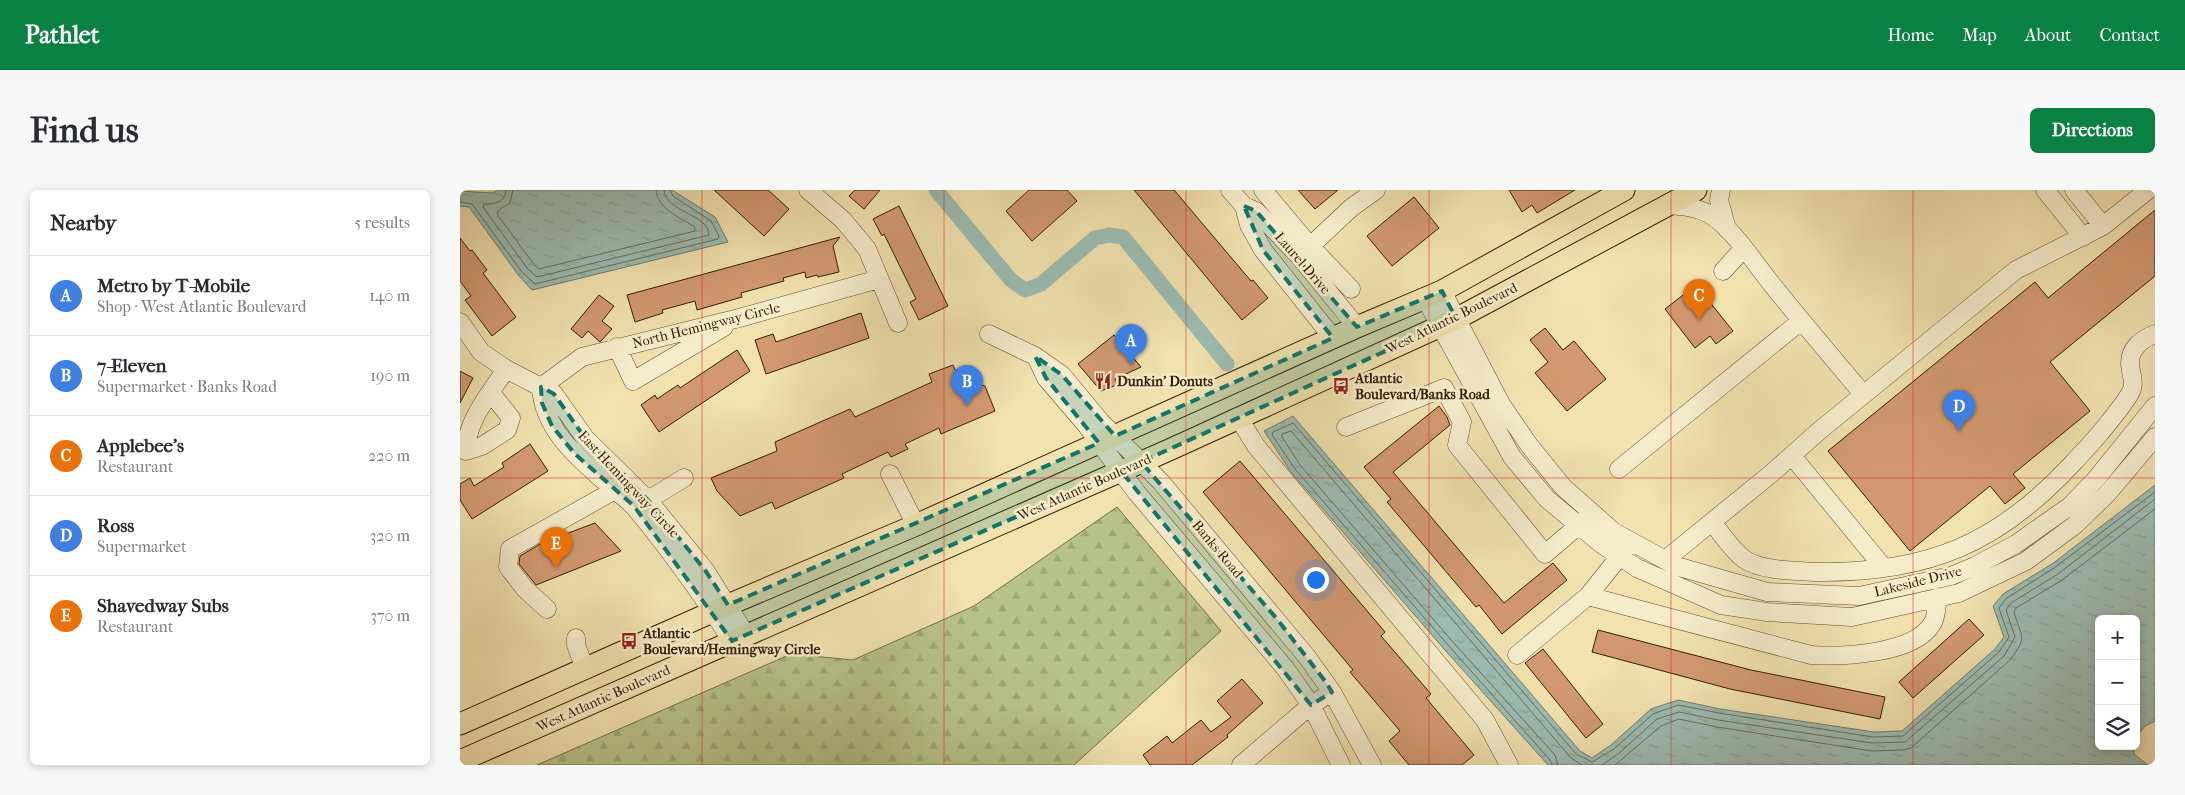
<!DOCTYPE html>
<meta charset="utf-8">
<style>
body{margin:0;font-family:"IM FELL French Canon",serif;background:#f7f7f7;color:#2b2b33}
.controls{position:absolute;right:15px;bottom:15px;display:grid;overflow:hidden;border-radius:8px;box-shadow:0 2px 8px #0003}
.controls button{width:45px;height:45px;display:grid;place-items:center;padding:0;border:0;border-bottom:1px solid #e1e1e2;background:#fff;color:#2b2b33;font:25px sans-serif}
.you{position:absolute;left:855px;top:389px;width:18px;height:18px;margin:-12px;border:4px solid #fff;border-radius:50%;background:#1a73e8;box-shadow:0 0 0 8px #1a73e833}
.badge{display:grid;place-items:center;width:32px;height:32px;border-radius:50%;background:#0b8043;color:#fff;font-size:16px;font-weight:700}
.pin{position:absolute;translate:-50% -41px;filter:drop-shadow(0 1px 2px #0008)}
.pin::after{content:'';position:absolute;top:26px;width:18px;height:15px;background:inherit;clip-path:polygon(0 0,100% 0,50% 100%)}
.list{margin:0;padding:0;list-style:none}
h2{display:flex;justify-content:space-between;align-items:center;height:65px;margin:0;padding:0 20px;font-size:21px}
h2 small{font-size:16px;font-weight:400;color:#7c7c81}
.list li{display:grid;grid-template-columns:32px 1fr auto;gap:15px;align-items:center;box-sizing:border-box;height:80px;padding:0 20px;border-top:1px solid #e1e1e2}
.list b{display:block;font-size:19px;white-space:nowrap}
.list p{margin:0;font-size:16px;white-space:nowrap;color:#7c7c81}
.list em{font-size:16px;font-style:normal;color:#7c7c81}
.icon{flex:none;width:28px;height:28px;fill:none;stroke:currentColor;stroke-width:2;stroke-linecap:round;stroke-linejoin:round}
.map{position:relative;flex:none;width:1695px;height:575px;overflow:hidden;border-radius:8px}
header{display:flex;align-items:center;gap:30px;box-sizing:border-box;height:70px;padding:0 25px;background:#0b8043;color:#fff}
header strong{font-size:24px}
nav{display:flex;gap:28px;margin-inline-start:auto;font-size:18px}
.intro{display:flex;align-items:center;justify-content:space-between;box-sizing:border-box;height:120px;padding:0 30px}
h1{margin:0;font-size:35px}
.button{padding:12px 22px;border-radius:8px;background:#0b8043;color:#fff;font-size:18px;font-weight:700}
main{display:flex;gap:30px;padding:0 30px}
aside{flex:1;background:#fff;border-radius:8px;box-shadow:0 2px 8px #0003}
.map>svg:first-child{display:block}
.forest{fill:url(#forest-firs);stroke:#767048}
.water{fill:url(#water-ripples);stroke:#737d6c}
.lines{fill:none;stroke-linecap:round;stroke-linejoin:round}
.shore{stroke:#686d5b;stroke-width:1}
.canal{stroke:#9cbcb2;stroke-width:15}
.building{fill:#d29970;stroke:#351e04}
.minor-casing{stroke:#644f2f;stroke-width:19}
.major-casing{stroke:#351e04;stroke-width:23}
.minor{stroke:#f6eccc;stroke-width:18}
.major{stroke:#f1e2b0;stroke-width:21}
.marked{fill:#0f766e;fill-opacity:0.2;stroke:#0f766e;stroke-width:4;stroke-dasharray:10 6;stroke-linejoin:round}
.grid{fill:none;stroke:#d62828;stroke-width:1;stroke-opacity:0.55}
.labels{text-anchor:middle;stroke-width:5;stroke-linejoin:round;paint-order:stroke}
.street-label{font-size:14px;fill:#351e04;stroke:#f6eccc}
.poi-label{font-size:14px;font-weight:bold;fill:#351e04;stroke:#f6eccc;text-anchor:start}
</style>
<header>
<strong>Pathlet</strong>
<nav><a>Home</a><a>Map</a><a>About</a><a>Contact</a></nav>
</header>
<div class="intro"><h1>Find us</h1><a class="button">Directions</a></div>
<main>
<aside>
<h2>Nearby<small>5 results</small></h2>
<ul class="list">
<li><span class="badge" style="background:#3f7fe0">A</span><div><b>Metro by T-Mobile</b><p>Shop · West Atlantic Boulevard</p></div><em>140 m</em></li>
<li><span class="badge" style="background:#3f7fe0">B</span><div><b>7-Eleven</b><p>Supermarket · Banks Road</p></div><em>190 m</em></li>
<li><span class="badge" style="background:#e8710a">C</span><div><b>Applebee's</b><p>Restaurant</p></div><em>220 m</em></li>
<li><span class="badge" style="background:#3f7fe0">D</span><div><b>Ross</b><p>Supermarket</p></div><em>320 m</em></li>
<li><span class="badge" style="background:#e8710a">E</span><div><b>Shavedway Subs</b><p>Restaurant</p></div><em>370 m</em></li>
</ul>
</aside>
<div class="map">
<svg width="1695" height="575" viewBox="0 0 1695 575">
<defs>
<pattern id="forest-firs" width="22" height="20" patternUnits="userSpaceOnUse" patternTransform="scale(1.25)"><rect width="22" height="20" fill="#b8c38c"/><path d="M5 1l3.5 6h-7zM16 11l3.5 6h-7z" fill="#9fa777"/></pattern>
<pattern id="water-ripples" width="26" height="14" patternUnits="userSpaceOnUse" patternTransform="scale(1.25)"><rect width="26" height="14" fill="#9cbcb2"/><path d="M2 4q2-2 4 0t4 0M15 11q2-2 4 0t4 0" fill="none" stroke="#87a197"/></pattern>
</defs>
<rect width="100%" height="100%" fill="#f1e2b0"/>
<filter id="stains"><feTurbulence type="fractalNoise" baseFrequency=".004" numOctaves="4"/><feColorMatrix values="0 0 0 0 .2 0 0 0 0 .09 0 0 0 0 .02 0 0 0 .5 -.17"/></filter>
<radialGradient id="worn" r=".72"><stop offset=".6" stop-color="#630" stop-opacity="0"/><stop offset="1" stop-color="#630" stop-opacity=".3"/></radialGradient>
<path class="forest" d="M657,317l104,124 -147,134h-537l254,-111 62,6 121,-54z"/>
<path class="water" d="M39,0h173l43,27 13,25 -196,48 -13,-14 -50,-69 -9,-1v-15l32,2z
M833,226l287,335 12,7 19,-13 40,-36 27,-9 42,9 154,23 28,-1 93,-82 9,-12 -11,-31 10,-12 49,-30 103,-79v236l-10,5 -9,11v-118h-37v127h35v8l14,11h-600l-104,-116 -153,-177 -27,-41z"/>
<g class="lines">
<path class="shore" d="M46,0c-1,13 -11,14 -22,14l-1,3 44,61 10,9 172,-42c0,-21 -44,-23 -45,-45
M53,0l-3,13 -12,8 -1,3 36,49 6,6 156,-38v-4c-14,-9 -38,-18 -39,-37
M0,12l12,2 50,68 13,12 183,-45 1,-3 -8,-15 -38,-25 -3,-6
M1092,575l-2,-5 -102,-115 -153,-176 -23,-34 1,-3 20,-9 283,331 16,8 22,-13 39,-35 25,-9 41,8 154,24 30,-1 96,-84 10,-15 -10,-29 8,-10 47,-30 101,-76
M1098,575l-3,-10 -103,-114 -152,-176 -18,-28v-3l9,-3 280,327 11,7
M1142,575l16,-11 39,-35 22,-7 39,8 154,23 33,-1 99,-86 11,-19 -9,-27 5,-7 47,-29 97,-75
M1155,575l46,-39 18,-7 38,8 155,24 31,-1 8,-2 99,-88c19,-25 11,-22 4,-48l2,-4 46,-28 93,-71"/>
<path class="canal" d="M476,0l75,90 14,10 16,-6 54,-46 14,-3 14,2 104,127"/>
</g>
<path class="building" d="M254,0h54l21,19 -25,27z
M395,0h25l-16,19 -15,-13z
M569,0h38l10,11 -45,40 -26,-30z
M674,0h40l77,91 2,-1 15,18 -26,22z
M838,0h40l-23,19z
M1049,0h66l-38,23 -5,-8 -10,7z
M954,7l25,31 -47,38 -25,-30z
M439,16l49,100 -29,14 -9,-18 6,-3 -32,-65 -2,2 -9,-17z
M1695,20v66l-105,86 40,49 -77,63 12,14 -20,16 -15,-18 -80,65 -82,-100 207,-169 13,16z
M380,47l-7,9 6,26 -21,5 -1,-2 -11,3 -1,-6 -22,6 1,3 -43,12 1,4 -45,13 -2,-9 -33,9 1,3 -28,9 -8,-27z
M0,48l10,13 2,-1 15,20 -4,3 33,44 -24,19 -27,-36 6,-4 -11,-15z
M1236,95l37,46 -17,13 -6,-8 -15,12 -30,-39z
M139,105l15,11 -12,15 10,8 -12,13 -12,-11 -6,7 -11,-9z
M401,123l8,25 -103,36 -11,-34 18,-6 3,8z
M1085,138l18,22 11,-9 32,38 -39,32 -32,-38 13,-11 -18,-22z
M654,145l27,32 -26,12 4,5 -18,7 -23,-27z
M277,160l13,21 -91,61 -18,-27 14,-10 2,4 21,-14 2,3z
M493,175l5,11 27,10 10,25 -54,23 -2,-6 -34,16 3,5 -17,8 -3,-5 -46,22 2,4 -69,31 -3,-7 -32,14 -23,-25 -6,-13 66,-27 -2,-9 75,-33 5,8 77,-35 -3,-8z
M0,181l13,7 -13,25z
M979,216l8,11 3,8 -57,47 111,131 49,-40 14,17 -65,54 -23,-29 -3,2 -89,-105 4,-3 -27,-32z
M70,254l18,27 -76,48 -12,-19v-16l10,-6 4,8 30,-19 -2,-4z
M780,271l145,171 -4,4 50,58 -5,4 48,57 -12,10h-53l-20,-24 11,-10 -50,-59 3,-2 -150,-178z
M135,333l26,28 -85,34 -17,-21 1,-8 22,-13z
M1509,429l15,16 -71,63 -14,-16z
M1138,440l153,40 134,27 -5,22 -150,-30 -138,-37z
M1083,459l60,75 -17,14 -61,-75z
M782,489l21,24 -36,32 1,2 -36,28h-42l-7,-10 24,-19 5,7 29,-23 10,12 20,-15 -14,-16z"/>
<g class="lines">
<g class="minor-casing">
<path id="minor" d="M348,0l35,30 24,29 31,74
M770,0l14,16 5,19 14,25 70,88
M803,0l47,56 41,43
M1261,0l-2,10 8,29
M1585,0l38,47
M1614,0l29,36
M1208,15c14,1 28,2 41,9 23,13 44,47 61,68 30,38 62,75 93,112
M784,16l12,5 43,45 58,71
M843,63l48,-45 25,-18
M1263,81l20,-22
M982,101l59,113 28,41 34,42 51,45 62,34 91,26 92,4 92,-20 24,-10 41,-22 54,-38 26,-27 59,-73
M965,108l87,159 35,42 53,44 37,25 84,37 46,7 85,5 107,-24 67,-32 49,-36 33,-32 47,-56
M0,132l21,30 25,17 48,25 31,44 63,62 57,70 41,65
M529,144l46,22 27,19 39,47 60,60 146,175 25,35 40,73
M157,157l16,34 91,-54
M577,169l9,19 41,48 50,67 148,175 26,37 30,60
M81,197l41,-30 157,-39 140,-39
M81,197c2,43 39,73 69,99 9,8 19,14 26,23 35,42 66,86 96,132
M31,203l20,25 -4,12 -25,16 -16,5c0,-30 24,-57 40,-82
M778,227l18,29 229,274 24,45
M886,237l98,-39 18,34 -5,23 88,109 41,-35
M1332,266l92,112
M1159,279l182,-148
M430,284l26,51
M179,314l9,-4 36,-22
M1252,332c10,12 19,27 32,37 16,12 54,12 74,13 110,1 180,-28 255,-109 9,-10 19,-20 28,-31 7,-9 28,-33 31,-43 3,-9 -2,-17 -2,-26 0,-15 12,-24 25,-29
M1167,357l-39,49 223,59c32,2 103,-1 121,-31 5,-7 4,-18 6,-27
M1205,370l107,-87 47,-42 197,-161 87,-44 45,-36
M87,419l-22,-20 -17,-22 2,-18 105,-59
M116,448v7l9,24
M1057,465l71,-59
M781,575l70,-60 10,-6"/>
</g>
<g class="major-casing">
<path id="major" d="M0,534l268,-119 188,-80 441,-198 85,-36 182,-101
M0,571l709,-311 287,-131 240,-129"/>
</g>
<use href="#minor" class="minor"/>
<use href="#major" class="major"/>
</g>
<path class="marked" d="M784,16l12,5 101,116 85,-36 14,28 -315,143 136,157 48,62 7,11 -21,13 -190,-234 -389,170 -98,-135 -59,-52 -23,-28 -10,-23 -1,-16 13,7 31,44 63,62 57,70 23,35 371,-162 -53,-65 -11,-22 27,19 53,61 218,-98 -70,-88z"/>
<path class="grid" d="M242,0v575M484,0v575M726,0v575M969,0v575M1211,0v575M1453,0v575M0,288h1695"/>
<defs>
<g id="restaurant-bare" transform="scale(1.35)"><path d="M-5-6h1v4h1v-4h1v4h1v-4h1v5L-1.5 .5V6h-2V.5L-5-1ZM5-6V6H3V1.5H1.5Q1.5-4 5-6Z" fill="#8f2418" stroke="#f6eccc" stroke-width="2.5" paint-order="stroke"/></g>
<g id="bus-bare" transform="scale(1.35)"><path d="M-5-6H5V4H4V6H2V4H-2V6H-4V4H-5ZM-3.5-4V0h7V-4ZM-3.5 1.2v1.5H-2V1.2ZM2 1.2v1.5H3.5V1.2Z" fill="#8f2418" stroke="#f6eccc" stroke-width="2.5" paint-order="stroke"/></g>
</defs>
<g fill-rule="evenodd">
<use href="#restaurant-bare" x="643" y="191"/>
<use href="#bus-bare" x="881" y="196"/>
<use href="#bus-bare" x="169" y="451"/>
</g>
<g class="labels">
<g class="street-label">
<text transform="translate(843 73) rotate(49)" y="5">Laurel Drive</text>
<text transform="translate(991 128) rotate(-26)" y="5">West Atlantic Boulevard</text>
<text transform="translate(246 135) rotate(-14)" y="5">North Hemingway Circle</text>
<text transform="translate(169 294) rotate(47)" y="5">East Hemingway Circle</text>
<text transform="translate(624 297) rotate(-24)" y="5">West Atlantic Boulevard</text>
<text transform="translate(758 359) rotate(50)" y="5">Banks Road</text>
<text transform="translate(1458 391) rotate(-14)" y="5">Lakeside Drive</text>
<text transform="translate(143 508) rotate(-24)" y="5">West Atlantic Boulevard</text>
</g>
<g class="poi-label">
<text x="895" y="193">Atlantic<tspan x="895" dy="16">Boulevard/Banks Road</tspan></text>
<text x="657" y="196">Dunkin' Donuts</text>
<text x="183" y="448">Atlantic<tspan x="183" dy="16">Boulevard/Hemingway Circle</tspan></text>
</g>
</g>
<rect width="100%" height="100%" filter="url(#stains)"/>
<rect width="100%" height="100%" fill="url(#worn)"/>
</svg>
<div class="controls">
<button>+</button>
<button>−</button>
<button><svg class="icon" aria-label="layers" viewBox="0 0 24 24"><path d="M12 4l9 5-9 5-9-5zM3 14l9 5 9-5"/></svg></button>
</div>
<div class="you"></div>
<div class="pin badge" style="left:671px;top:175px;background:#3f7fe0">A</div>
<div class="pin badge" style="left:507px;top:216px;background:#3f7fe0">B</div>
<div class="pin badge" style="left:1239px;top:130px;background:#e8710a">C</div>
<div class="pin badge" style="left:1499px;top:241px;background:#3f7fe0">D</div>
<div class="pin badge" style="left:96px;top:378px;background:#e8710a">E</div>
</div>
</main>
